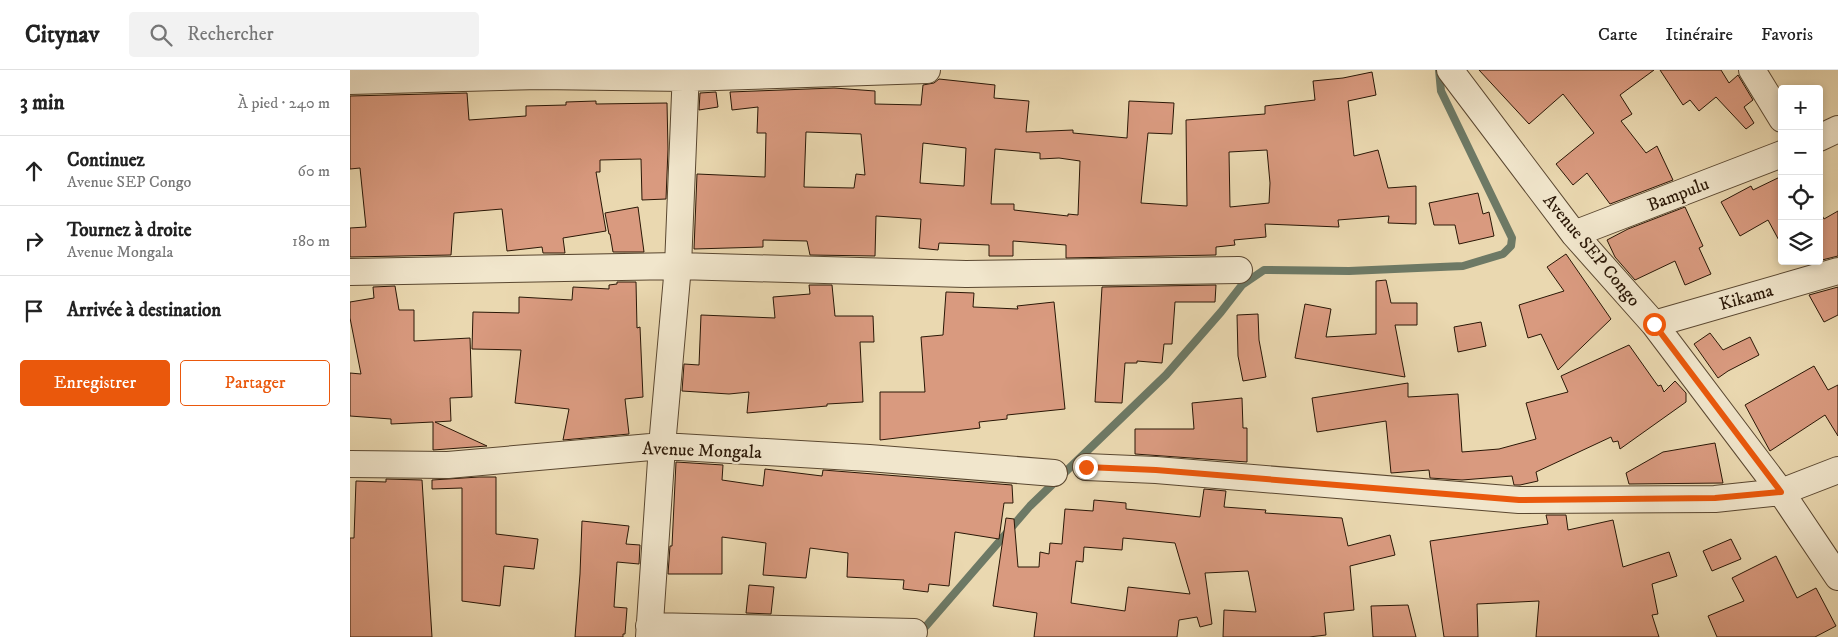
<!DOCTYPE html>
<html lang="fr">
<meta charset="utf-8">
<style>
body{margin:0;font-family:"IM FELL DW Pica",serif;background:#f2f2f2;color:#222}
.controls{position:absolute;right:15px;top:15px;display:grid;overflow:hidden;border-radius:5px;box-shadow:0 2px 8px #0003}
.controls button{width:45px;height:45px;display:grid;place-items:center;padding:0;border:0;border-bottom:1px solid #e0e0e0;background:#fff;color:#222;font:25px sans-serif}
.stop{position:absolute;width:15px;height:15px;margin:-11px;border:4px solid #ea580c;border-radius:50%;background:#fff}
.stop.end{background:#ea580c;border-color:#fff;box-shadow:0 1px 5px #0008}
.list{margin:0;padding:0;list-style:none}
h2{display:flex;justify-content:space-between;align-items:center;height:65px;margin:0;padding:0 20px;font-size:21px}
h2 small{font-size:16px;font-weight:400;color:#767676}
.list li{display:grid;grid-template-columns:32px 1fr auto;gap:15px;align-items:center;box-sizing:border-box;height:70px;padding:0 20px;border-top:1px solid #e0e0e0}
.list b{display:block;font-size:19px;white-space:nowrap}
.list p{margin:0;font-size:16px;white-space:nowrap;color:#767676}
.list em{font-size:16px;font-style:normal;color:#767676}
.actions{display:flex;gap:10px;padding:15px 20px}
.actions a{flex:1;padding:11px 0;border:1px solid #ea580c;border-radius:5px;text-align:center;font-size:18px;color:#ea580c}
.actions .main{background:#ea580c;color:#fff}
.icon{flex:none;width:28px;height:28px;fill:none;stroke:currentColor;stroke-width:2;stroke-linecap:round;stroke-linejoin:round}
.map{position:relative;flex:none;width:1488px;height:567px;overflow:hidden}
header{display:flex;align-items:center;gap:30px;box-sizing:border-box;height:70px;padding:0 25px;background:#fff;border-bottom:1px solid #e0e0e0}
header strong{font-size:24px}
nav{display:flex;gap:28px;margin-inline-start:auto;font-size:18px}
.search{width:350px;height:45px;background:#f2f2f2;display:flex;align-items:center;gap:12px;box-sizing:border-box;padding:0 18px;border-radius:5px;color:#767676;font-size:19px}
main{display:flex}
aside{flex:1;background:#fff}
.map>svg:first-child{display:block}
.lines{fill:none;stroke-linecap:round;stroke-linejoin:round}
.stream{stroke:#6d7965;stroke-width:8}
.building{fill:#d99a7f;stroke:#2a1706;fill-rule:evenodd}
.minor-casing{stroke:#5a4730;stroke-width:28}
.minor{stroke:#f1e6cc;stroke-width:26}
.route{stroke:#ea580c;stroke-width:6}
.labels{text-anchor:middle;stroke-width:4.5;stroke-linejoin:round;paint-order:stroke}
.street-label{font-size:18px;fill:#2a1706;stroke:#f1e6cc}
</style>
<header>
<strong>Citynav</strong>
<div class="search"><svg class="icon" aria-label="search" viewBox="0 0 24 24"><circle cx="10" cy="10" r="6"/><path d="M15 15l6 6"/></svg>Rechercher</div>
<nav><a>Carte</a><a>Itinéraire</a><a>Favoris</a></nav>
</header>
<main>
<aside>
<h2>3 min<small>À pied · 240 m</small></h2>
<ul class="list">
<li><svg class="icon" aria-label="ahead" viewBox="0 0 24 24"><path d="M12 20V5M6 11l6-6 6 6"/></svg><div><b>Continuez</b><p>Avenue SEP Congo</p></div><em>60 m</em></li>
<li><svg class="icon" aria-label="right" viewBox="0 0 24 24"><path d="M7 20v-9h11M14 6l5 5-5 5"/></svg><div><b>Tournez à droite</b><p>Avenue Mongala</p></div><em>180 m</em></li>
<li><svg class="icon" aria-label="arrive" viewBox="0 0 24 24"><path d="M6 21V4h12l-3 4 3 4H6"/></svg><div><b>Arrivée à destination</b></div></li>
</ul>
<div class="actions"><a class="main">Enregistrer</a><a>Partager</a></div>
</aside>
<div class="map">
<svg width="1488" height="567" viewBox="0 0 1488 567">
<rect width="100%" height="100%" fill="#ead8b0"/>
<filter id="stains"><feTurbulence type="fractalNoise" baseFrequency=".004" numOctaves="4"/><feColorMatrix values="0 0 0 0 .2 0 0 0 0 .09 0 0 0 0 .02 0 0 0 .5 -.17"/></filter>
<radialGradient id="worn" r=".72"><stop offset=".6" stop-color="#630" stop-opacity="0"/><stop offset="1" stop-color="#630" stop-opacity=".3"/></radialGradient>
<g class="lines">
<path class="stream" d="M570,563l110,-127 136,-131 55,-63 21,-27 22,-15 85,1 114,-5 40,-12 8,-8 1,-8 -71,-147 -2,-21"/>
</g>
<path class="building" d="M1129,0h175l-34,25 12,19 -11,7 25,32 11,-7 16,34 -63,24 -23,-31 -14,12 -17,-21 38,-31 -31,-39 -34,30z
M1310,0h61l8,13 9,-8 15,25 -9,7 10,16 -8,6 -30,-32 -17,14 -9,-11 -7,5z
M1022,2l4,23 -28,6 6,55 24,-6 10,38 28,-2v38l-28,-1 1,-7 -51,4 1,7 -74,-3 1,13 -32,3 1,5 -19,2v8l-150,3v-13l-53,-4v15h-24v-11l-50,-2 -1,7 -19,-2 2,-29 -45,-3 -1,40 -65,-1 -3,-14 -44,-1v7l-69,2 3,-75 68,3 1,-44h-9l1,-26 -26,3 -2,-18 104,-4 41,3v13l46,1 2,-20 11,-2 5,-4 56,6 -1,13 35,3 -3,31 47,-2v3l54,5 2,-37 45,2 -2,31 -24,-1 -7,70 46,3 -1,-86 79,-6v-8l50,-6 -2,-19 30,-3zM456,62l55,2 4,41 -9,-1 -2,14 -50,-1zM573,73l43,5 -2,38 -44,-3zM645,79l45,4v6l19,-1 21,3 -2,54 -10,-1v2l-54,-6v-6h-23zM917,80l3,33 -1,20 -39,4 -1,-55z
M366,22l2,15 -19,3 1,-17z
M117,23l2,27 57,-4v-10l40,-1v-3l30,-1v3l71,-1 1,46 -2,50 -24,1 -1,-41 -41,1v12h-4l10,59 -43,7 2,15h-22l-1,-6 -35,4 -5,-42 -48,4 -3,42 -101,2v-29l16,-1 -6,-59 -10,1v-73z
M1432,106v70l-14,-26 -28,16 -19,-34 30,-16 2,4z
M1128,123l5,21 6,-2 5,24 -35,8 -4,-19h-21l-5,-22z
M288,137l6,45h-31l-3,-18h-1l-4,-21z
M1335,137l18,39 -4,2 12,26 -26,11 -10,-24 -40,19 -20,-23 -8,-17 21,-11z
M1469,140l5,9 14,-8v45l-16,4 -3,-5z
M1216,184l45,65 -53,51 -17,-36 -13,4 -9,-33 45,-14 -17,-24z
M1036,210l5,23h26v22h-22l10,52 -110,-19 10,-54 26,5 -5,28 50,-3v-53z
M267,212h19l1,46 3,-1 3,70 -18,2 4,35 -66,6 6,-31 -54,-6 6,-53 -49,-1 1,-37 46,1v-16l53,3 1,-13 36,2v-4l8,-1z
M459,215h23l3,31h38l1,26h-14l3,60 -36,2v2l-80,7 2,-21 -20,2 -47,-3 2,-27 15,1 2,-50 74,3 -2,-21 37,-3z
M866,215l-1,17h-40l-3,42h-8l-2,19 -25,-2v2h-12l-3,40 -27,-1 7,-115z
M45,216l4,24h15v31l56,-3 2,59 -22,1 1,23 -16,1 52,24 -54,4v-28l-42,2v-5l-41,-3v-43l11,1 -11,-56v-16l24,-4 -1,-11z
M1488,217v28l-14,7 -15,-27z
M596,222l28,1 -1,14 45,2 -1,-3 37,-4 11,107 -58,6v4l-28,3 1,6 -100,12v-48h45l-4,-55 22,-2z
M908,244l1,26 7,37 -23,4 -5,-25 -1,-41z
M1131,252l5,24 -28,6 -4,-25z
M1360,263l13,17 27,-13 9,18 -31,16 -10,7 -24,-34z
M1279,275l29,41 3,-1 3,7 11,-11 11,12v9l-66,47 -2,-8 -5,1 -2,-5 -75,35 2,9 -18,4h-6l-2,-9 -50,4 -32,-2 -1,-8 -38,3 -5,-52 -69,11 -5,-34 96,-15v14l50,-3 4,58 37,-3 37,-10 -10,-36 42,-11 -7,-16z
M1464,296l14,24 10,-5v51l-13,-21 -55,36 -25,-46z
M892,328l1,30h4v34l-112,-8v-25h59l-2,-26z
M1365,373l8,40 -94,1 -3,-11 37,-21z
M326,392l47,3 -1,15 41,6 2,-17 57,7 1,-6 189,15 1,18h-9l-5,36 -44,-7 -6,54 -20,-2 -1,8 -25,-3 1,-9 -57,-3 1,-24 -38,-5 -4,30 -43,-3 3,-32 -44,-6v37h-54l2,-28h2z
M129,407h17v57l42,5 -4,30 -30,-3 -4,40 -38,-5v-113l-30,1v-9z
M36,409l36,1 10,157h-82v-99h4l2,-57 30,1z
M854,419l22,2 -2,16 42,3 -1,3 77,5 6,28 42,-11 5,20 -45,11 4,44 -30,3 2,22 -17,2h-86l1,-27 32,2 -8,-41 -43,2 7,51 -12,3 -3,-10 -18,3 -2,17h-143l3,-24 -44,-7 13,-88 8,1 4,48h21l1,-15 9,2 1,-11 12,1 3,-35 28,2 1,-11 32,3v6l74,8zM773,468l52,5 15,51 -62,-7 -3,24 -54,-8 5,-42 7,1 1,-15 38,3z
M1196,445h20l2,15 45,-10 10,47 46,-15 8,24 -25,8 6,30 -6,1 7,22h-123l3,-36 -62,3 1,33h-34l-14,-96 118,-17z
M232,451l47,5 -3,18 14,1 -1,19 -22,-2 -3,45 13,1 -2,26h-2v3h-48l5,-63z
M1381,469l10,20 -29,12 -9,-20z
M1426,486l21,42 19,-10 20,38 -21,11h-98l-9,-21 36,-15 -12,-23z
M399,515l25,2 -3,27 -25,-1z
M1058,535l8,32h-43l-2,-31z"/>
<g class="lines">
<g class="minor-casing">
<path id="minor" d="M1100,0l124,164 80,90 127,168 57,85
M1402,0l30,49
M0,11l190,-5 145,2 242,-8
M1469,68l19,-9
M1224,164l208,-80
M0,202l328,-6 288,8 273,-4
M1304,254l184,-53
M0,394l98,1 214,-19 207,12 185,15
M736,397l70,3 363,30 196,-1 66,-7 57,-22
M299,556l265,6
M299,567l13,-191 16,-180 8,-196"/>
</g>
<use href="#minor" class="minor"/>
</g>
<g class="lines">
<path class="route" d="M736,397l70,3 363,30 196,-2 66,-6 -127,-168"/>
</g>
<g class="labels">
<g class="street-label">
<text transform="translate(1328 124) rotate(-21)" y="6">Bampulu</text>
<text transform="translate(1242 180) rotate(50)" y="6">Avenue SEP Congo</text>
<text transform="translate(1396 227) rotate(-16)" y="6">Kikama</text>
<text transform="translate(352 380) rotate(2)" y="6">Avenue Mongala</text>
</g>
</g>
<rect width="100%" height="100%" filter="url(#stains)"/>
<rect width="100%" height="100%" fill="url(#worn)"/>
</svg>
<div class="controls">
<button>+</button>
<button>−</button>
<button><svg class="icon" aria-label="locate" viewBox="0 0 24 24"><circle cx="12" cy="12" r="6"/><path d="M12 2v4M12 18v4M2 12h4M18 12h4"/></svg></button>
<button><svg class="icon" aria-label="layers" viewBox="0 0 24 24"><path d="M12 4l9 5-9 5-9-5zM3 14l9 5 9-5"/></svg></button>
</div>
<div class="stop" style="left:1304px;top:254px"></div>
<div class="stop end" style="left:736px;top:397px"></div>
</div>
</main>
